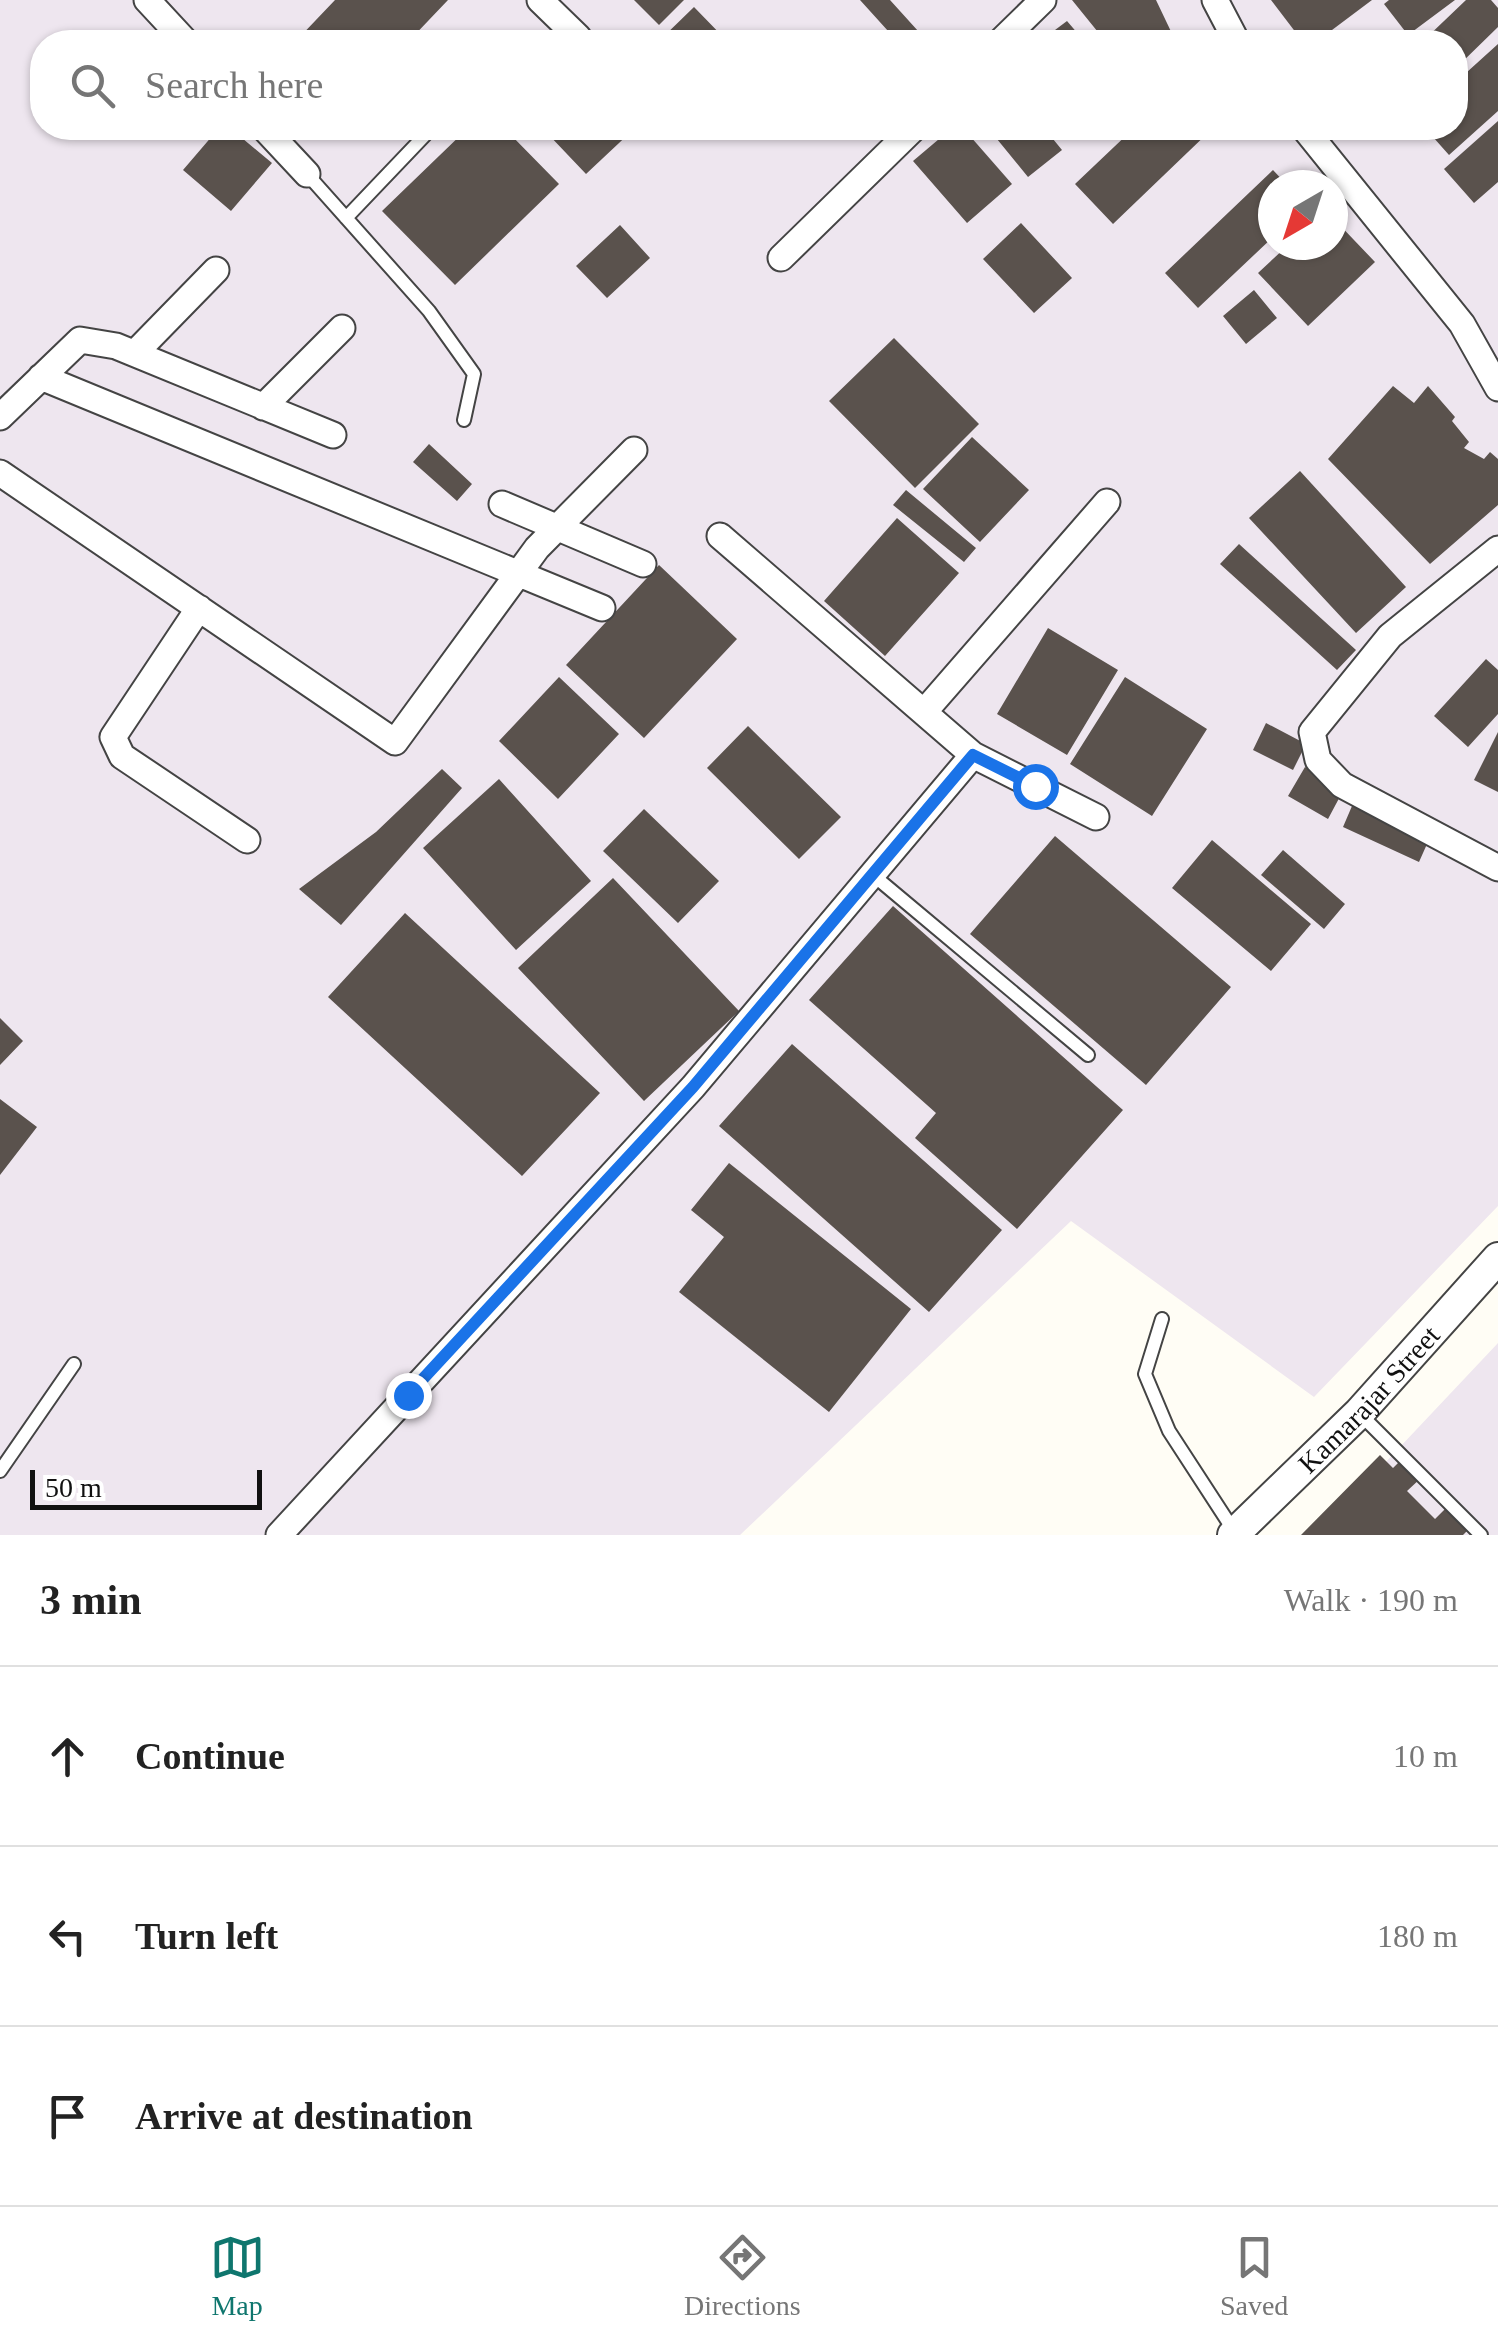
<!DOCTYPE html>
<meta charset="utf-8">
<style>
body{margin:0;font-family:Georgia,serif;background:#f6f6f6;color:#222}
.compass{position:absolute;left:1258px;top:170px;width:90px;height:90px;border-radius:50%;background:#fff;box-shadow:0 2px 8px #0004;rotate:219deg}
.scale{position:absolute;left:30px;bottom:25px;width:232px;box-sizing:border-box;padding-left:10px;border:5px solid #111;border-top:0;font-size:28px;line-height:35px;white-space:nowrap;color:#111;-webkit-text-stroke:8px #fff;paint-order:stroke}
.stop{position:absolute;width:30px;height:30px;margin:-22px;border:8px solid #1a73e8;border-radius:50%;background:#fff}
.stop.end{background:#1a73e8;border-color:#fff;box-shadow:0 2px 10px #0008}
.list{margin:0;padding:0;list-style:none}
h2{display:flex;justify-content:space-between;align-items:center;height:130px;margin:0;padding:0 40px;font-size:42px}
h2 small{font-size:32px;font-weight:400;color:#767676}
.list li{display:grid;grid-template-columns:65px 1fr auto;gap:30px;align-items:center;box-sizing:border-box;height:180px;padding:0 40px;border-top:2px solid #e0e0e0}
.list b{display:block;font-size:38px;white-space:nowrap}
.list em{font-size:32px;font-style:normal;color:#767676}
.icon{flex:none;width:55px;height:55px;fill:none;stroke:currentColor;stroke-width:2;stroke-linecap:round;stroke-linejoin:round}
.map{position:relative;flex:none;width:1498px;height:1535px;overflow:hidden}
.search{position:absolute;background:#fff;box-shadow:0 2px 8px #0004;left:30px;right:30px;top:30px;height:110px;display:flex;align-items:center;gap:25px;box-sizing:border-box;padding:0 35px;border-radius:40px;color:#767676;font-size:38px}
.sheet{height:670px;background:#fff}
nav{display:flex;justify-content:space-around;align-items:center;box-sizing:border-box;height:140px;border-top:2px solid #e0e0e0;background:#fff;font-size:28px;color:#767676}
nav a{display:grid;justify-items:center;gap:5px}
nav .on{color:#0f766e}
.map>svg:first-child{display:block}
.industrial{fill:#eee6ef;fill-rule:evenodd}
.building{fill:#5a524d}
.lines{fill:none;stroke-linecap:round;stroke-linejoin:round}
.service-casing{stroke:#444;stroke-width:16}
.minor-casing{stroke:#444;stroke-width:29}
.tertiary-casing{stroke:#444;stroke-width:34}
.service{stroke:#fff;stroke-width:12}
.minor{stroke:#fff;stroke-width:25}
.tertiary{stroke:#fff;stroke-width:30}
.route{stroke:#1a73e8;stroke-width:12}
.labels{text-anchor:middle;stroke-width:10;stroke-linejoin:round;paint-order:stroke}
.street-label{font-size:28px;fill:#111;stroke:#fff}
</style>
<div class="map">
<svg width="1498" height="1535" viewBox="0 0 1498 1535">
<rect width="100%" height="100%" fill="#fffdf5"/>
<path class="industrial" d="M0,0h1498v1206l-184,191 -243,-176 -331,314h-740zM42,42h1414v86h-1414zM1273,185h60v60h-60z
M1498,1343v192h-181z"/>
<path class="building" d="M335,0h113l-40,42h-113z
M634,0h50l-25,25z
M860,0h30l38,42h-30z
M1072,0h84l20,42h-70z
M1271,0h101l-56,42h-13z
M1389,0h66l-47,35 -24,-31z
M1466,0h25l7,8v19l-42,41v-26h-34z
M694,7l34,35h-70z
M1067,21l18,21h-46z
M1498,44v67l-49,44 -24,-27h31v-46z
M1498,121v61l-24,21 -30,-34z
M219,128h11l42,35 -41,48 -48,-41z
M468,128h36l55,56 -104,101 -73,-74z
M553,128h82l-49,46 -39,-41z
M952,128h11l49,56 -45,39 -54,-62z
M988,128h56l18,22 -34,27z
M1064,128h26l-16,12z
M1134,128h79l-100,96 -38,-40z
M1273,170l14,15h-14v52l-75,71 -33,-35z
M1333,218l42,44 -67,64 -50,-53 30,-28h45z
M1021,223l51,55 -38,35 -51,-54z
M620,225l30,33 -43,40 -31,-32z
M1254,290l23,28 -31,26 -23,-28z
M894,338l85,86 -64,64 -86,-87z
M1393,386l21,17 14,-17 27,31 -3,4 17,21 -5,6 20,11 6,-7 8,7v46l-68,59 -102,-105z
M972,437l57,53 -49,52 -57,-53z
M429,444l43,40 -15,17 -44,-39z
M1300,471l106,116 -50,46 -107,-115z
M906,490l70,58 -12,14 -71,-57z
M897,518l62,55 -74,83 -61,-55z
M1239,544l117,106 -19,20 -117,-106z
M659,565l78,74 -93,99 -78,-73z
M1048,628l70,42 -51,85 -70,-41z
M1486,659l12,11v44l-30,33 -34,-31z
M559,677l60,57 -61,65 -59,-58z
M1125,677l82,52 -55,87 -82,-52z
M1266,723l40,21 -13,26 -40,-20z
M748,726l93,91 -42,42 -92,-91z
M1498,732v60l-24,-12z
M1305,767l39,22 -16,30 -40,-23z
M442,769l20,19 -121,137 -42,-36 77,-57z
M499,779l92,102 -75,69 -93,-102z
M1355,799l76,36 -12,27 -76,-35z
M644,809l75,72 -41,42 -75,-72z
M1055,836l176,151 -85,98 -176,-151z
M1212,840l99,84 -40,47 -99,-83z
M1283,850l62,54 -21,25 -63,-54z
M613,878l126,133 -95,90 -126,-133z
M893,906l230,204 -106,119 -102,-91 21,-25 -127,-113z
M405,913l195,180 -78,83 -194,-179z
M0,1018l23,23 -23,24z
M792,1044l210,186 -73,82 -210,-186z
M0,1099l37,28 -37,48z
M729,1163l182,146 -82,103 -150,-120 45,-55 -33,-27z
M1380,1455l13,13 9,-9 19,19 -14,13 28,28 10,-10 22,22 -4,4h-162z"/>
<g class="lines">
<g class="service-casing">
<path id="service" d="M307,174l122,137 45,63 -10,46
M346,218l82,-86
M873,875l215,180
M1162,1319l-17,55 24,57 65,100
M1359,1413l122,122
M0,1471l74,-107"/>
</g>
<g class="minor-casing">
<path id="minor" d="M147,0l39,42
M540,0l38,37
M1215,0l22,42
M1000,42l43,-42
M264,128l43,46
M1304,128l158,196 36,64
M781,258l133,-130
M135,353l81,-83
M41,377l561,231
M263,407l79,-79
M0,417l80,-77 36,6 217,89
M0,473l395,269 142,-194 97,-98
M502,504l141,60
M720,536l253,219 123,62
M1498,549l-108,87 -78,96 6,28 24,25 156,83
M199,608l-86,129 9,19 125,84
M924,712l183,-210
M279,1535l414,-448 280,-332"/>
</g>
<g class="tertiary-casing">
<g id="tertiary">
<path id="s1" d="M1233,1535l126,-122 139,-155"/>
</g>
</g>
<use href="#service" class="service"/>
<use href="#minor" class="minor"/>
<use href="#tertiary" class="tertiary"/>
</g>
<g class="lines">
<path class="route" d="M408,1395l285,-308 280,-332 62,31"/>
</g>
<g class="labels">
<g class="street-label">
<text dy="10" stroke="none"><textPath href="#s1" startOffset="192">Kamarajar Street</textPath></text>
</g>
</g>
</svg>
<svg class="compass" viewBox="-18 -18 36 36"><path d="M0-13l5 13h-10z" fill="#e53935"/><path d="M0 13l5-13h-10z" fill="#767676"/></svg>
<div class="scale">50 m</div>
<div class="stop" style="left:1035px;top:786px"></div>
<div class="stop end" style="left:408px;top:1395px"></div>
<div class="search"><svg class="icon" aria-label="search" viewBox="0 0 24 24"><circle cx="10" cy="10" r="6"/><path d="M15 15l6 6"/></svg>Search here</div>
</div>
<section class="sheet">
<h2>3 min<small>Walk · 190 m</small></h2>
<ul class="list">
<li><svg class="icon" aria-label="ahead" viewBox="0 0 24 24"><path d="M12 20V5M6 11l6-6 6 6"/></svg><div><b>Continue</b></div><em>10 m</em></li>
<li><svg class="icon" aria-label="left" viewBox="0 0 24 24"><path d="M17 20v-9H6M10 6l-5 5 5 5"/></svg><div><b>Turn left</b></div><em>180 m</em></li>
<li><svg class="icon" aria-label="arrive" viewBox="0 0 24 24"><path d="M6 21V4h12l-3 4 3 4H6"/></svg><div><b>Arrive at destination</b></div></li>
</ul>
</section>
<nav>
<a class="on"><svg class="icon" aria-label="map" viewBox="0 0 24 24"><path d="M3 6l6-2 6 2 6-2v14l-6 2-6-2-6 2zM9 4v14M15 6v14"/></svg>Map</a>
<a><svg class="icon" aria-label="directions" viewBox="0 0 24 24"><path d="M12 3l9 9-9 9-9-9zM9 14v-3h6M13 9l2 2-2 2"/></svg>Directions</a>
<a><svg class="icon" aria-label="saved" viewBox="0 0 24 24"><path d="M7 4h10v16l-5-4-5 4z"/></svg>Saved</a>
</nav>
